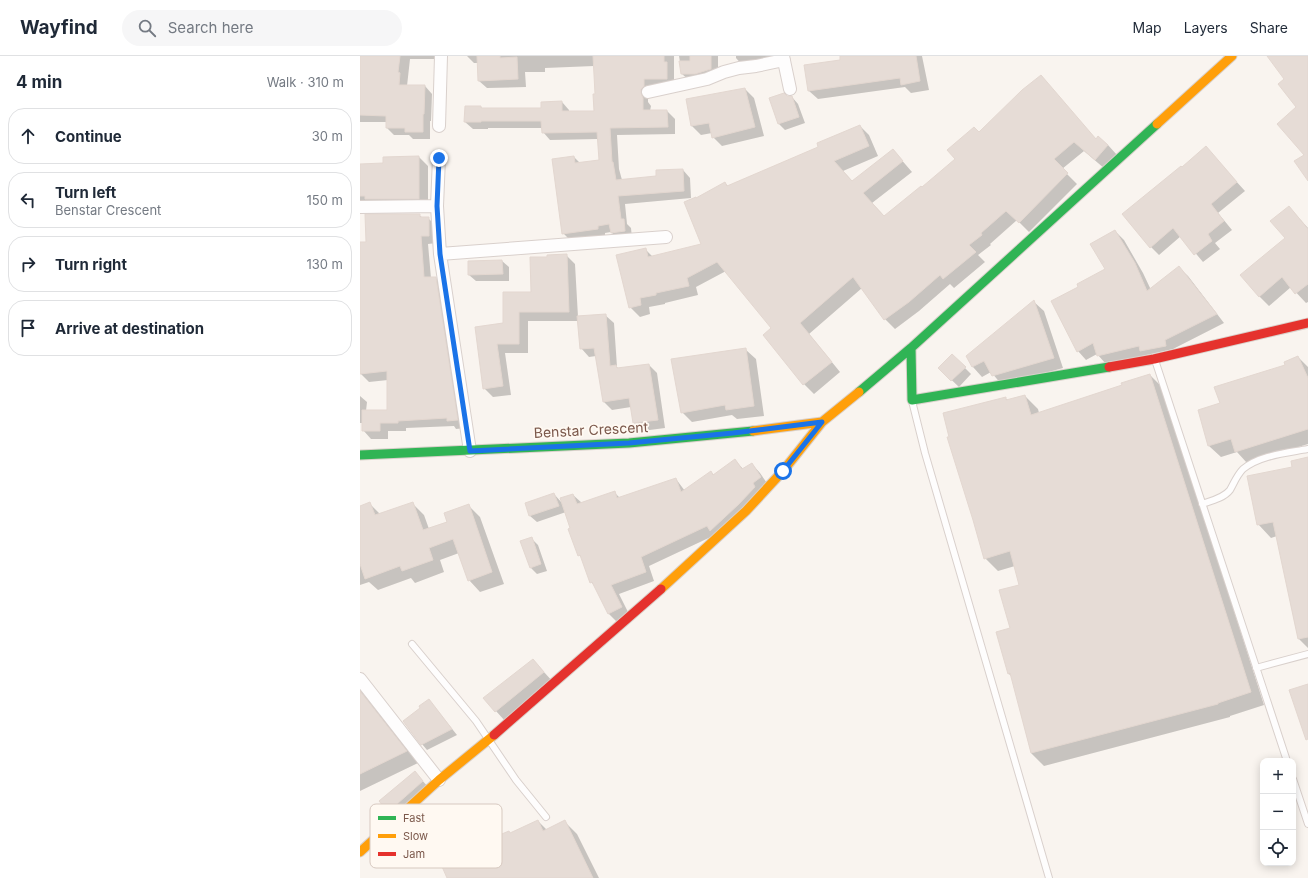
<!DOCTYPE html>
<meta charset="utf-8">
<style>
body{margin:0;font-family:Inter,sans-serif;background:#f6f6f7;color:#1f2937}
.controls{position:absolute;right:12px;bottom:12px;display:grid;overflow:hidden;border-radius:8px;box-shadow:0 2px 10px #0003}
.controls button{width:36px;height:36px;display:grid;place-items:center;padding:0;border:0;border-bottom:1px solid #e0e1e3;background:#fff;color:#1f2937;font:20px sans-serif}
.stop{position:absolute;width:12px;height:12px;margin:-9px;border:3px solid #1a73e8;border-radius:50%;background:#fff}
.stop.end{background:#1a73e8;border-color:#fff;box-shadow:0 1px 4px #0008}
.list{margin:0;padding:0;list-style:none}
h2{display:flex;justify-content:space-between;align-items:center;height:52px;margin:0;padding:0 16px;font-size:17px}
h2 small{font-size:13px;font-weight:400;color:#747a83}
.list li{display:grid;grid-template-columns:26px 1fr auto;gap:12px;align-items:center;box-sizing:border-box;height:56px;margin:0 8px 8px;padding:0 8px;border:1px solid #e0e1e3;border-radius:16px}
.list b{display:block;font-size:15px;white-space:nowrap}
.list p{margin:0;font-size:13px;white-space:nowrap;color:#747a83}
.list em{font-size:13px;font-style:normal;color:#747a83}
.icon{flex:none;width:22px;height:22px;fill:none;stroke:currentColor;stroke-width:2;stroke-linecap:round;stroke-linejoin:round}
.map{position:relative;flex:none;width:948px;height:822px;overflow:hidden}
header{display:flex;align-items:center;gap:24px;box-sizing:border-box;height:56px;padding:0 20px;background:#fff;border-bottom:1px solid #e0e1e3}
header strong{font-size:19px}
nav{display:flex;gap:22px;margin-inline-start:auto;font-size:14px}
.search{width:280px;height:36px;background:#f6f6f7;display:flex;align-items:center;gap:10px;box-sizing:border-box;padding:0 14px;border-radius:22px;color:#747a83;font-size:15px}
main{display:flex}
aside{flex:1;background:#fff}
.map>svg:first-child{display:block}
.shadow{fill:#0003}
.building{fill:#e6dcd6;stroke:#e3d7d0}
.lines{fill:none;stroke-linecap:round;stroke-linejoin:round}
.lane-casing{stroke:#d9d0cc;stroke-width:8}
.street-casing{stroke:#d9d0cc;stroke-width:14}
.fast-casing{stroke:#d9d0ca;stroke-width:11}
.slow-casing{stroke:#d9d0ca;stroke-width:11}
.jam-casing{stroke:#d9d0ca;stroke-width:11}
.lane{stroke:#fefdfd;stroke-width:6}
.street{stroke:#fefdfd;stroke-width:12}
.fast{stroke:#30b455;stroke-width:9}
.slow{stroke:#ff9f0a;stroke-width:9}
.jam{stroke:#e5322d;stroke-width:9}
.route{stroke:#1a73e8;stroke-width:5}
.labels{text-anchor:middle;stroke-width:3.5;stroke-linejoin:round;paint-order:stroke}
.street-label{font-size:14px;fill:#7b584b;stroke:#fff9f2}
.key{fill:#fff9f2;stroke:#d7c9c0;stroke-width:1}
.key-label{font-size:11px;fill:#7b584b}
</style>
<header>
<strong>Wayfind</strong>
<div class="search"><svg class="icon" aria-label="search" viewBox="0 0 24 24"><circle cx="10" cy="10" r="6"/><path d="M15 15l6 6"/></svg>Search here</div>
<nav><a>Map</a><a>Layers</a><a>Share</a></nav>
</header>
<main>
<aside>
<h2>4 min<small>Walk · 310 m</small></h2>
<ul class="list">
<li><svg class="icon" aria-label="ahead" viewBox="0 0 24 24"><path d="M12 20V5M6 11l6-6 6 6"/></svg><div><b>Continue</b></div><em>30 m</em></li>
<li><svg class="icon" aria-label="left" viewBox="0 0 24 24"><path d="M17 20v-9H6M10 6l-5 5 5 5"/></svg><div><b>Turn left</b><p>Benstar Crescent</p></div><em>150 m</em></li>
<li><svg class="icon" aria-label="right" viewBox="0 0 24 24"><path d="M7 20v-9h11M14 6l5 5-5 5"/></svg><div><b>Turn right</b></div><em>130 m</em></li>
<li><svg class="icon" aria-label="arrive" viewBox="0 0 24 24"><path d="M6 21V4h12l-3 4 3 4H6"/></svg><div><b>Arrive at destination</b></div></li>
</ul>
</aside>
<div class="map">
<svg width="948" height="822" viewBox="0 0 948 822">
<rect width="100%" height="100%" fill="#f9f4ef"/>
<path class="shadow" d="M0,0h84l-2,3h-32l-3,27h18l7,8 -1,27h-1v18h-17l-4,-4h-15l-7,-7v-6h-27z
M107,0h207v30l-23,8 -3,4v4l3,4 -1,5h17l8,8v15l-58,1 2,34 3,11 35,-3 26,-7 7,8 1,20 -66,6 2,20 4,4 1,10 -13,2 -8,-8 -6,1v3l-34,5 -8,-8 11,-76 6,6 20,-2 -2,-22 -48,1 -7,-8v-4h-55v1h-15l-8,-7 16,-15 2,2h59l20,-7 7,8v2h26l1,-17 -2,-29 -49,2v4h-20l1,15 -39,1 -8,-7 -1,-18h-4z
M319,0h39v21l-28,4 -8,-7z
M376,0h39l-31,11 -8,-9z
M481,0h81l7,34 -18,3 -6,-6 -87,12 -9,-8 33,-31z
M681,20l55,64 12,5 9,10 -12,14 -21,-18 -22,18 15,15 -48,48 -12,-12 -27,24 1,1 -13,10 7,7 -31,26 -4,-4 -31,27 -24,18 -10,-10 -23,-31 -53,46 31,38 -26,22 -10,-10 -32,-56 -46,-57 -30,16 2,8 -33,8v1l-16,3 1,7 -10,3 -10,-10 16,-57 7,7 50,-13 -6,-45 28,-16 3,3 92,-39 40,-21 9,9 9,21 -35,15 10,11 40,-32 19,22 -40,31 13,14 37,-29 35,-29 22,-26z
M385,33l9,9 10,38 -42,10 -9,-9 -1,-4 -11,2 -10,-10z
M427,41h5l6,7 7,19 -20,7 -7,-7z
M846,92l39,43 -27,22 14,17 -17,13 5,6 -17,13 -22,-26 -22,19 -8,-8 31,-79z
M59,101l9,9v41l-68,-4v-38l24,-1z
M929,151l19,21v74l-2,1 -15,-16 -22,19 -10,-10 27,-58z
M59,159l4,3h5l8,8 1,17 -9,1 3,34h4l8,8 22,142 -9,1 -2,-3 -48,2v3h-18v8h-17l-8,-9v-7h-3v-27l7,6 -1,9h22v-31l-19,2 -8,-8 -1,-131h7z
M755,175l9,9 19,33 8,17 28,-22 9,8 36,47 -51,26 -67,15 -9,-10 -11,6 -8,-9 1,-64 27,-18z
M206,199l9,9 3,53 27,-2 9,8 3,44 2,2 30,-4 8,8 8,55 -23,3 -8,-8 -3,-16 -19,3 -8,-8 -8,-46 -7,1 -8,-9 -3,-27h-50v32h-23l6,42 -18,2 -9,-9 -8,-60 28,-4 28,-31 16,-35z
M142,205l7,6v14h-33l-7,-6z
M674,246l10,9 19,57 -61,17 -11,-13 -9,5 -9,-10 -6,-10z
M386,294l10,9 8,57 -27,3 -5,-4 -40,7 -10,-10z
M592,299l19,19 -12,13 -20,-19z
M938,301l10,10v77l-61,19 -10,-11 -16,5 -12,-11 -10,-35 22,-7 65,-38z
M790,319l13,13 101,317 -34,11v1l-186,49 -13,-13 -19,-76 -4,-4 3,-44 10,-43 -6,-20 -17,5 -13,-13 20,-160 3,2 17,-4 13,13 1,4 84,-27z
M948,402v190l-10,-10 -21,-102 -6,2 -13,-14 36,-56z
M375,404l9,10 8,-6 8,9 9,13 -54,49 -66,31 5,15 -35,13 11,22 -13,6 -9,-9 -12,-26 -5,-5 -8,-23 -4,-4 -13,-43 -29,10 -7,-6 -4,-12 28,-10 8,9 11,-8 9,8 32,-11 6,6 56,-19 9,12 26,-19 3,3z
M52,447l12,12 5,14 19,-7 20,-17 12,12 24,67 -24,8 -11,-12 -10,-27 -19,7 4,12 -29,11 -4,-5 -33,12 -9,-8 -9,3v-78l10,-3 10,10z
M172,483l6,6 9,26 -10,3 -6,-6 -9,-26z
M173,604l21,23 -49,38 -9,-10z
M0,634l58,73 -58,28z
M69,644l28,35 -30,15 -5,-6z
M61,723l8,9 -34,30 -7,-7z
M178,765l9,9 17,-9 13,13 22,44h-151l34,-32z"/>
<path class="building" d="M0,0h40l-2,16 2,1 -1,12h26l-1,29h-1v18h-18v-4h-19v-12l-26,-1z
M117,0h23v2l17,-1 1,22 -40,2z
M233,0h71v6h3v17h-23v7l-3,3v4l2,5v12h24l1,17 -58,1 2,34h1l3,18 40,-4v-6l27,-1 1,22 -66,5 3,23h3l1,12 -14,2 -2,-9 -11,2v3l-36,5 -10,-75 22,-3 1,7 24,-3 -2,-28 -55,1 -1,-12h-60v1h-17l1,-16h16v2h60v-6l21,-1v10h32l-1,-17h2z
M330,0h21v13l-16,5h-14l-2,-13h11z
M480,0h76l4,25 -19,4 -1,-7 -92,13 -4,-26 36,-5z
M907,0h41v125l-14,-20 10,-6 -27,-31 19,-17 -18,-23 6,-5z
M681,19l55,64 2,-3 10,9 -13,15 -21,-18 -20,17 14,14 -49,50 -13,-12 -25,22 1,2 -13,10 7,7 -33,27 -3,-4 -31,27 -25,18 -31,-43 -53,46 32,39 -29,23 -40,-50 8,-7 -54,-66 -30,16 2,8 -33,7v2l-16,3 1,7 -12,3 -13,-53 30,-7 2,9 53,-13 -17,-42 12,-5v1l29,-16 2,4 91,-39 -1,-4 43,-18 9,21 -35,15 18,20 41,-32 10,12 -40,32 21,23 37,-30 1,1 33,-28 -8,-9 27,-23 5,5 43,-42z
M385,32l10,39 -43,11 -3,-15 -18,3 -5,-27z
M424,37l3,3h5l7,21 -21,7 -9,-26z
M846,90l31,36 -26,22 13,17 -16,13 4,7 -18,14 -21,-27 -23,20 -28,-34 59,-48 1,1z
M59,100v43h-54v-3h-5v-32l23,-1v-6z
M929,150l19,23v55l-13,10 -13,-17 -23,20 -19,-22 45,-37 -15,-17z
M5,158h55v3h9v19h-8l3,41h12l22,143 -11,1v-3l-49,3v2h-18v8h-18v-21h25v-39l-27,3v-132h6z
M755,174l20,33 12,28 32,-25 38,48 -52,26 1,6 -26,5 -1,-5 -42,10 -4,-13 -16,9 -26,-51 27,-14 -1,-3 28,-15 -15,-25z
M207,198l2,58h-50v32h-22l6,42 -20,3 -8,-62 28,-4v-31h28l-1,-35h17v-2z
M142,204l1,14 -35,1v-14z
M674,244l20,58 -62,18 -8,-15 -12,6 -6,-11z
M246,258l4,52 6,-1 1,3 32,-4 9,56 -25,3 -4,-25 -26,4 -9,-54 -14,1 -3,-33z
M386,292l8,58 -28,4 -1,-5 -44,8 -10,-54z
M592,298l14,13 -15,14 -13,-13z
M938,300l10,22v51l-73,23 -4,-13 -23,7 -10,-36 22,-7 -6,-16 71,-22 -1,-3z
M790,318l101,318 -33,11v1l-187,49 -21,-80 -2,1 -12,-42 14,-4 -11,-38 20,-5 -9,-34 -26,8 -11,-39 -26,-83h2l-6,-24 63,-16v3l19,-5 6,20 91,-30 -1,-2z
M948,401v180l-10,2 -25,-117 -16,3 -10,-49 45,-9 -1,-6z
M375,403l7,10 10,-6 9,14 -8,6 2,4 -16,17 -29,27 -3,-5 -66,31 5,15 -35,13 11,22 -14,7 -16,-32 -2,1 -10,-28 -2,1 -10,-27 2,-1 -10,-30 13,-4 4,10 38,-13 2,7 59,-20 5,14 30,-21 2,4z
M194,437l5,13 -30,10 -4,-13z
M10,446l5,13 38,-13 10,28 24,-8 -3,-9 25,-9 23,68 -24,9 -15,-42 -24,9 4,12 -31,11 -2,-5 -35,13 -5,-15v-58z
M172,481l9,27 -11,4 -10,-27z
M173,603l11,13 -49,40 -12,-14z
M948,628v55l-2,1 -17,-50z
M0,635l47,60 -47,23z
M69,643l23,30 -31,16 -18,-24 17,-13 -1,-2z
M55,715l8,10 -35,31 -9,-11z
M178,764l5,11 22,-11 28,58h-146l-7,-16 41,-16 -1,-3 29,-12 1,2z"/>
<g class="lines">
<g class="lane-casing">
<path id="lane" d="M795,304l132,401
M552,345l13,52 124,425
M842,448c9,-3 22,-6 28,-14 4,-7 7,-15 13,-21 17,-14 44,-16 65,-20
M52,588l64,77 40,59 30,37
M896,612l52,-14
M933,723l15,45"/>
</g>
<g class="street-casing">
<path id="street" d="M423,0l7,33
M288,36l59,-13 17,-7 15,-4 17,-2 28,-6
M79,70l2,-70
M79,102l-2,48 3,48 30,197
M0,151l77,-1
M80,198l226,-17
M0,623l79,101"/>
</g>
<g class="fast-casing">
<path id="fast" d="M551,292l1,52 197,-33
M499,336l52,-44 246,-224
M0,399l269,-12 124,-12"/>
</g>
<g class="slow-casing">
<path id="slow" d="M797,68l75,-68
M393,375l69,-9
M301,533l85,-78 37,-40 39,-49 37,-30
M0,796l79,-72 55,-45"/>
</g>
<g class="jam-casing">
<path id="jam" d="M749,311l45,-8 154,-36
M134,679l167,-146"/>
</g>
<use href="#lane" class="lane"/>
<use href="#street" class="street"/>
<use href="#fast" class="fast"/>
<use href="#slow" class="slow"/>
<use href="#jam" class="jam"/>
</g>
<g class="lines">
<path class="route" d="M79,102l-2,48 3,48 30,197 159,-8 104,-10 89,-11 -39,49"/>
</g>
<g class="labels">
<g class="street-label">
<text transform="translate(231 374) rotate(-3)" y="5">Benstar Crescent</text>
</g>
</g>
<rect x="10" y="748" width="132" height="64" rx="6" class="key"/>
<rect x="18" y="760" width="18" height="4" fill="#30b455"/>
<rect x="18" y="778" width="18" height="4" fill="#ff9f0a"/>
<rect x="18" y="796" width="18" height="4" fill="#e5322d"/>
<g class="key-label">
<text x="43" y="766">Fast</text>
<text x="43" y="784">Slow</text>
<text x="43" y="802">Jam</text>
</g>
</svg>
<div class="controls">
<button>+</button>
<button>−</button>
<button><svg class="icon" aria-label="locate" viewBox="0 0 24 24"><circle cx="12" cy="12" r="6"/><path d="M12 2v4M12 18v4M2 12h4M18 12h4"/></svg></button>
</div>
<div class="stop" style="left:423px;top:415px"></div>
<div class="stop end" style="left:79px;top:102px"></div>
</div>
</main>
